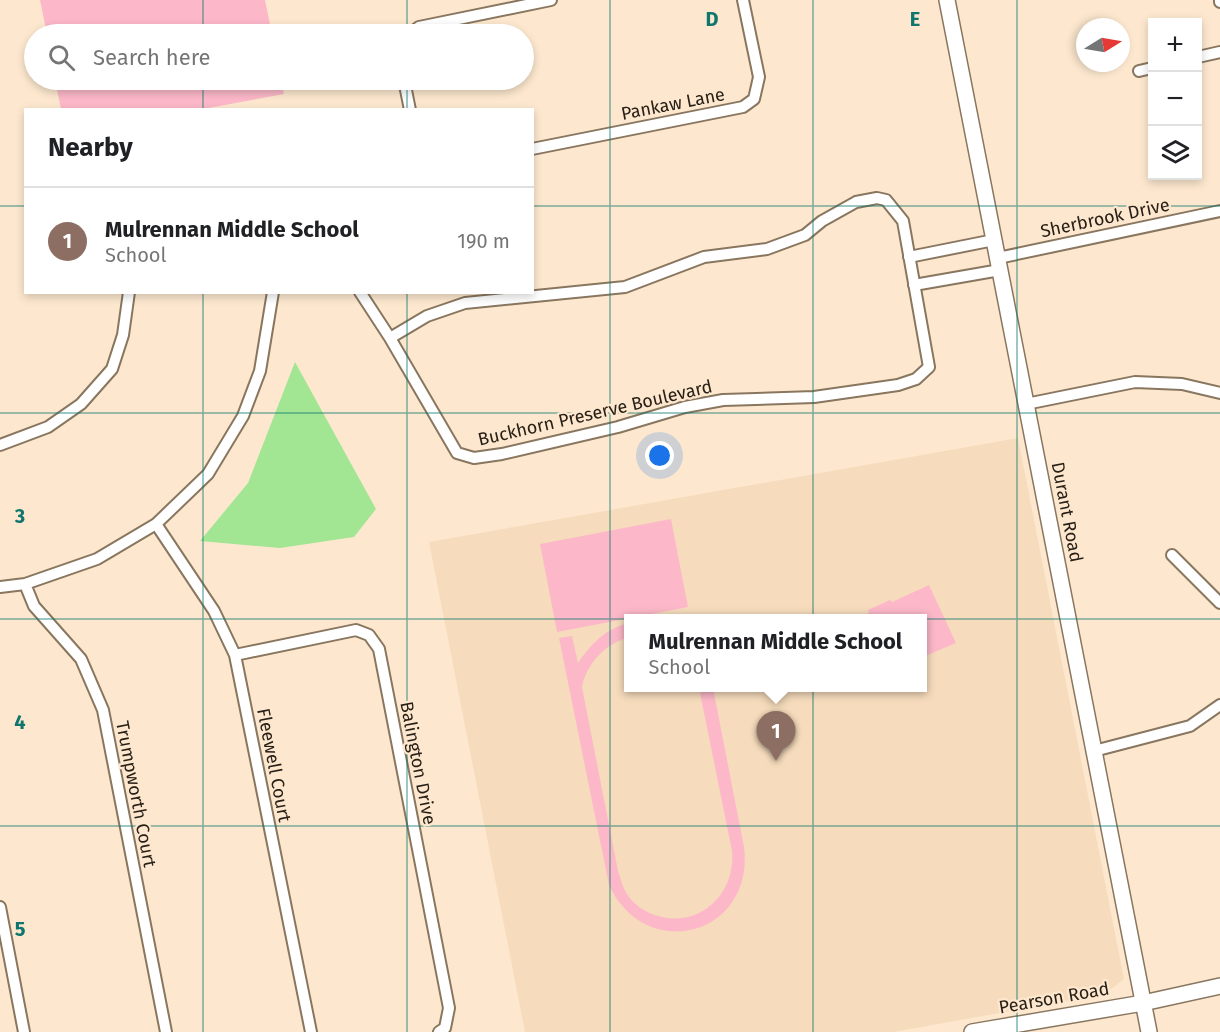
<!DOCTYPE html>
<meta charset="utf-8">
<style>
body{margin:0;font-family:"Fira Sans",sans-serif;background:#f2f2f2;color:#202124}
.controls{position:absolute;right:18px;top:18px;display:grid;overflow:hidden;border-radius:0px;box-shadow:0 3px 9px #0003}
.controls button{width:54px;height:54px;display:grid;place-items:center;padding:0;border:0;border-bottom:2px solid #e0e0e0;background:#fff;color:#202124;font:30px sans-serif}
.compass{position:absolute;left:1076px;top:18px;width:54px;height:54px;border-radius:50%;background:#fff;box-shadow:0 3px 9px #0003;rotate:79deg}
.you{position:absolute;left:660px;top:456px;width:21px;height:21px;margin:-15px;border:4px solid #fff;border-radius:50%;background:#1a73e8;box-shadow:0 0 0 9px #1a73e833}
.badge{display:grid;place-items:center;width:39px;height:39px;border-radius:50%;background:#0f766e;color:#fff;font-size:20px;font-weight:700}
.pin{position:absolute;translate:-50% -50px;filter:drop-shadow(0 2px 3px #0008)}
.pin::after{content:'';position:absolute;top:32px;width:21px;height:18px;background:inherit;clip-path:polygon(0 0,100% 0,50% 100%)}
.popup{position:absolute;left:624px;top:614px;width:303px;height:78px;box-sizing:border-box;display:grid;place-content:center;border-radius:0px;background:#fff;filter:drop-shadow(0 2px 4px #0005);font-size:20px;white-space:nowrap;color:#757577}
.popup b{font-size:22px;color:#202124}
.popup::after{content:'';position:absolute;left:50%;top:100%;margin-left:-12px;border:12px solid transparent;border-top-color:#fff}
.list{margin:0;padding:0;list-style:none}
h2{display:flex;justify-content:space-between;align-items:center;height:78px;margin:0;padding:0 24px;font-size:26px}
h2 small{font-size:20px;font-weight:400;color:#757577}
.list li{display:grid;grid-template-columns:39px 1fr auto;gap:18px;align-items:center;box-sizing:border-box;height:108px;padding:0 24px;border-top:2px solid #e0e0e0}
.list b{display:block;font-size:22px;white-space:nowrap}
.list p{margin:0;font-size:20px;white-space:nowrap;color:#757577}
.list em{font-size:20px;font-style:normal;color:#757577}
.icon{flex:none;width:33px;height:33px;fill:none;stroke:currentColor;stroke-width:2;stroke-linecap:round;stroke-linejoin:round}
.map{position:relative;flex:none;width:1220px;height:1032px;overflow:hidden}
.search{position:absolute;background:#fff;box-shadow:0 3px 9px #0003;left:24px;top:24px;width:510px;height:66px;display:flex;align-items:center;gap:15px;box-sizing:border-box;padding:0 21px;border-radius:33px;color:#757577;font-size:22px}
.panel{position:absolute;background:#fff;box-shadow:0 3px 9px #0003;left:24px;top:108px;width:510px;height:186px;border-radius:0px}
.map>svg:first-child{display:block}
.built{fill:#f6dcbc;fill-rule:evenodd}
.green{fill:#fcb8c8}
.water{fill:#a2e694}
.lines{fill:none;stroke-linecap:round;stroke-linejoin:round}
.street-casing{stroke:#89765f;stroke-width:14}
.secondary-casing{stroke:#89765f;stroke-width:18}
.street{stroke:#fff;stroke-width:10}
.secondary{stroke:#fff;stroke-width:15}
.grid{fill:none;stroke:#0f766e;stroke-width:1.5;stroke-opacity:0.55}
.labels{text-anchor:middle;stroke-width:4.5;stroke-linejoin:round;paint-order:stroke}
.street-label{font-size:18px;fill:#282017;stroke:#fde8cf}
.grid-label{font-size:20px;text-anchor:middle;font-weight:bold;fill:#0f766e;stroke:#fde8cf;stroke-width:4.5;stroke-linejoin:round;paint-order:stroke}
</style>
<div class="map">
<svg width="1220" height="1032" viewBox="0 0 1220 1032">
<rect width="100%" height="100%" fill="#fde8cf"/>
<path class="built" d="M1018,438l106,541 -19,15 -211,38h-369l-96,-490zM629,618h294v70h-294z"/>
<path class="green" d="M40,0h225l7,34h-225z
M55,80h226l3,14 -81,15h-142z
M671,519l17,88 -131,25 -17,-88z
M929,585l27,58 -33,14v-39h-61l-1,-1 8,-4 -1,-3 22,-10 2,2z
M629,623v14c-24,7 -42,26 -47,50l36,184c3,9 5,18 11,26 6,8 16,15 26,18 43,15 81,-20 77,-64l-33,-163h14l31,159c11,88 -98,118 -135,38l-50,-247 13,-2 6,27c13,-19 28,-35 51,-40z"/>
<path class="water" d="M295,362l81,147 -22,28 -74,11 -80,-7 48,-58z"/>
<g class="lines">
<g class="street-casing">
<path id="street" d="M1220,0v2
M410,34l9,-7 132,-27
M1198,57l22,-5
M1139,71l13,-3
M404,80l6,30
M532,149l211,-42 11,-8 5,-22 -16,-77
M909,257l85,-17
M998,258l222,-47
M914,285l86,-15
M360,292l30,46 67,115 17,5 28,-4 116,-27 67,-20 38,-7 91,-3 84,-12 18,-6 13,-12 -26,-146 -17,-21 -9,-2 -21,4 -34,19 -17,14 -38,14 -63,8 -79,30 -160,16 -38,13 -37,22
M1026,404l109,-22 47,2 38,9
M0,445l48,-18 33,-23 31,-35 11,-34 6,-43
M156,524l58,87 21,44 76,377
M1172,555l48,48
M25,584l9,22 47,53 22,51 63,322
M0,587l25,-3 72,-25 59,-35 52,-50 35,-58 17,-45 13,-79
M235,655l121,-25 13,5 10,14 70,359 -4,20 -6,4
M1094,751l96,-25 30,-21
M0,907l24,125"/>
</g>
<g class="secondary-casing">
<path id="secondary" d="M947,0l202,1032
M972,1032l171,-29 77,-17"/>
</g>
<use href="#street" class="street"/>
<use href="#secondary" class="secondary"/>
</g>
<path class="grid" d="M203,0v34M407,0v34M610,0v1032M813,0v1032M1017,0v1032M203,80v30M407,80v30M0,206h26M532,206h688M203,292v740M407,292v740M0,413h1220M0,619h1220M0,826h1220"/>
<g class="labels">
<g class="street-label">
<text transform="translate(673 104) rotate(-11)" y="6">Pankaw Lane</text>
<text transform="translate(1105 218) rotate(-12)" y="6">Sherbrook Drive</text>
<text transform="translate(595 413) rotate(-13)" y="6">Buckhorn Preserve Boulevard</text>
<text transform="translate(1067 512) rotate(79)" y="6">Durant Road</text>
<text transform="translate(418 763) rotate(79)" y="6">Balington Drive</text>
<text transform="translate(274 765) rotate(79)" y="6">Fleewell Court</text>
<text transform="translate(136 794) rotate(79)" y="6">Trumpworth Court</text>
<text transform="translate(1054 998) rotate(-10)" y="6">Pearson Road</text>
</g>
</g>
<g class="grid-label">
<text x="712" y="26">D</text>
<text x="915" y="26">E</text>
<text x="20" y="523">3</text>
<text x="20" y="729">4</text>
<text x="20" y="936">5</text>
</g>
</svg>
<div class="controls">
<button>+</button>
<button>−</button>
<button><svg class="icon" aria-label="layers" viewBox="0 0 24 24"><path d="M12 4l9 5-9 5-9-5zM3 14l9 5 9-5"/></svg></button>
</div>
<svg class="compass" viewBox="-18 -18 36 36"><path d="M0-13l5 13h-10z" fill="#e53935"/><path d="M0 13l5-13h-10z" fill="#757577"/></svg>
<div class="you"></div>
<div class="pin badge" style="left:776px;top:761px;background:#8d6e63">1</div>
<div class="popup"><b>Mulrennan Middle School</b>School</div>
<div class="search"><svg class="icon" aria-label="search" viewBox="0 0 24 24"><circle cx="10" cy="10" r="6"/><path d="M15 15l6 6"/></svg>Search here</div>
<section class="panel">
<h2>Nearby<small></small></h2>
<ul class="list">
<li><span class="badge" style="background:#8d6e63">1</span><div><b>Mulrennan Middle School</b><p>School</p></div><em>190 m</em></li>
</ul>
</section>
</div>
